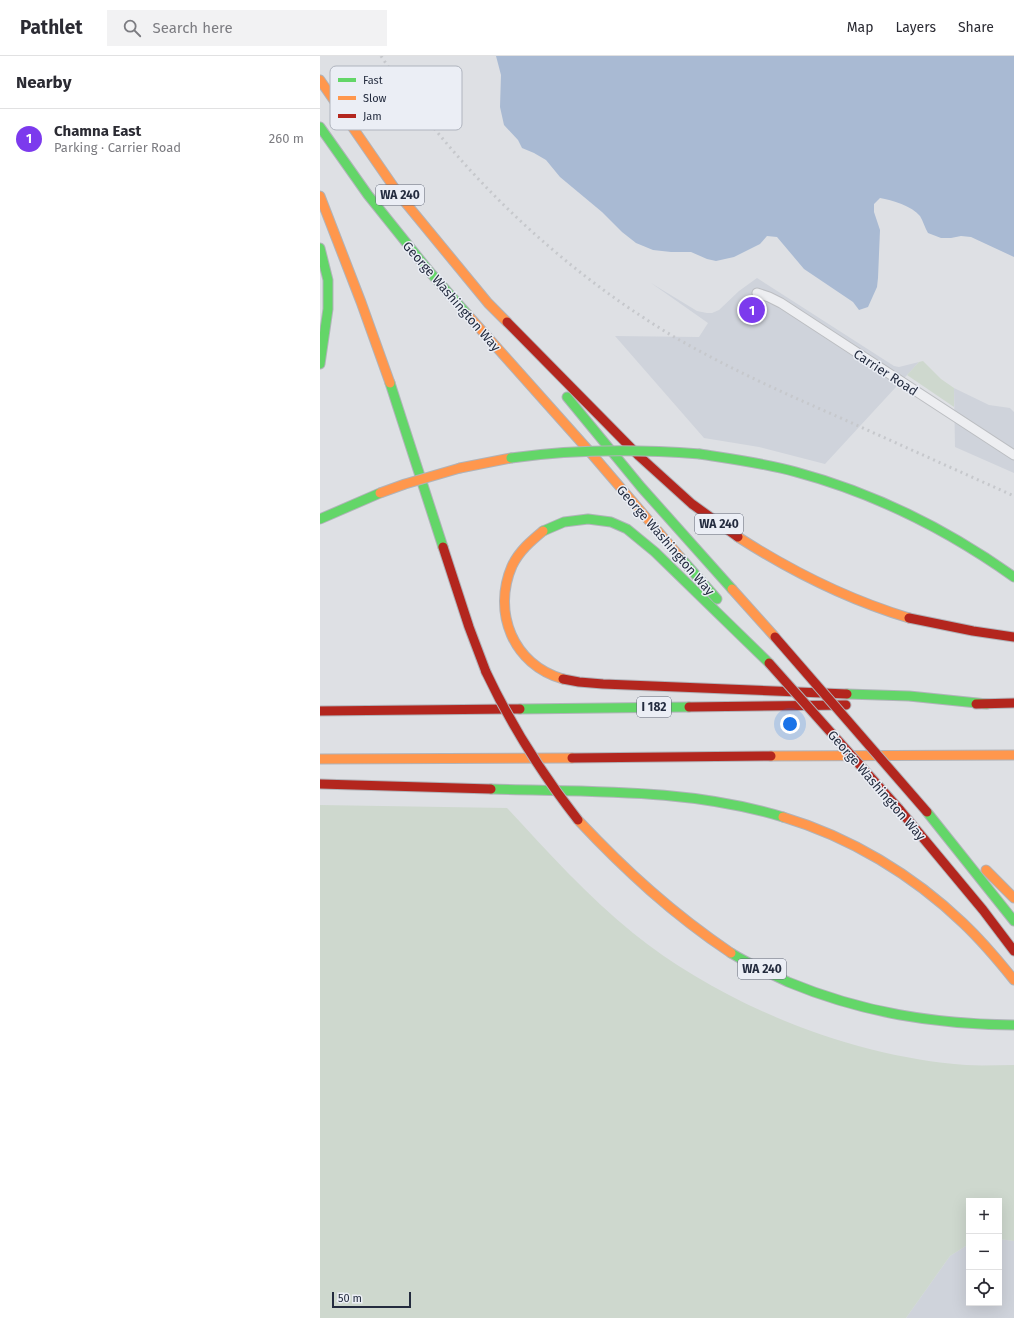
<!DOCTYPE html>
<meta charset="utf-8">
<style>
body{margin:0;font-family:"Fira Sans",sans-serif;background:#f2f2f3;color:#2b2b33}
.controls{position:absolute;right:12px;bottom:12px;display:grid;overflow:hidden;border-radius:0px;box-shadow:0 4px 16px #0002}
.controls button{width:36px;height:36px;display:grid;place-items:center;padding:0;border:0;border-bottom:1px solid #e1e1e2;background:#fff;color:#2b2b33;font:20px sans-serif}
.scale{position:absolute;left:12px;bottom:10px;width:79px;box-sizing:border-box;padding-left:4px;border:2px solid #242c3f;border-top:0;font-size:11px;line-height:14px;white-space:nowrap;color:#242c3f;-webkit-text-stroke:3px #ebeef5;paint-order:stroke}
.you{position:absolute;left:470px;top:668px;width:14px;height:14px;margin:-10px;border:3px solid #fff;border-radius:50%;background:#1a73e8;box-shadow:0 0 0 6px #1a73e833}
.badge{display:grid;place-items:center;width:26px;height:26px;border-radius:50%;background:#7c3aed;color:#fff;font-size:13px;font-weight:700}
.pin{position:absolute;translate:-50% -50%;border:2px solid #fff;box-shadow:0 1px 4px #0006}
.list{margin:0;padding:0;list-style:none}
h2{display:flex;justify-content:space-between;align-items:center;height:52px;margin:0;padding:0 16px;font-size:17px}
h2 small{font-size:13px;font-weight:400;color:#7c7c81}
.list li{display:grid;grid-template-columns:26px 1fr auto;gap:12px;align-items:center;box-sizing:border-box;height:60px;padding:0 16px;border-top:1px solid #e1e1e2}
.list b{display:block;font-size:15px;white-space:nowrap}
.list p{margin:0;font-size:13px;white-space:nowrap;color:#7c7c81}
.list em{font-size:13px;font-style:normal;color:#7c7c81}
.icon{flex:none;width:22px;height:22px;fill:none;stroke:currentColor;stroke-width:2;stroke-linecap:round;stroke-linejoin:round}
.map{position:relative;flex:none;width:694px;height:1262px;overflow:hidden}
header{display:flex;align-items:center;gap:24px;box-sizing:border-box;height:56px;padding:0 20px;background:#fff;border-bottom:1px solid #e1e1e2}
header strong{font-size:19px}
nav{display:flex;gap:22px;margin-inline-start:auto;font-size:14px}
.search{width:280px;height:36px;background:#f2f2f3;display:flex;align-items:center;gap:10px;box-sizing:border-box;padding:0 14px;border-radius:0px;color:#7c7c81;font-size:15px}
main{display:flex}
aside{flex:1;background:#fff}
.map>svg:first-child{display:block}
.built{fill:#cfd3db}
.green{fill:#ced8ce}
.water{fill:#a9bad3}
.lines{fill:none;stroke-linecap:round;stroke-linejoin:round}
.street-casing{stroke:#bcbec2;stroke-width:11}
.fast-casing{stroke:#b0b3b9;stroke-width:11}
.slow-casing{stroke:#b0b3b9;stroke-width:11}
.jam-casing{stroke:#b0b3b9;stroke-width:11}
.street{stroke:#edeef1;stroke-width:9}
.fast{stroke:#63d668;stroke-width:9}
.slow{stroke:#ff974d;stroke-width:9}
.jam{stroke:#b3261e;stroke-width:9}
.rail{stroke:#c6c8cc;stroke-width:3;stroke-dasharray:2 4;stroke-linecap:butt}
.fast-bridge-casing{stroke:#b0b3b9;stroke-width:11;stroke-linecap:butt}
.slow-bridge-casing{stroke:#b0b3b9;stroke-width:11;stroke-linecap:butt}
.jam-bridge-casing{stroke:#b0b3b9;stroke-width:11;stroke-linecap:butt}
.fast-bridge{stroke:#63d668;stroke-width:9}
.slow-bridge{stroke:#ff974d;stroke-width:9}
.jam-bridge{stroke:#b3261e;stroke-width:9}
.labels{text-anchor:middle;stroke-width:3;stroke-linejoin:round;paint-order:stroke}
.shield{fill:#ebeef5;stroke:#606676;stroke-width:1}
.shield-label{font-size:12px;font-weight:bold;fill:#242c3f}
.street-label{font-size:13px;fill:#242c3f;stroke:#ebeef5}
.key{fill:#ebeef5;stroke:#afb4be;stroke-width:1}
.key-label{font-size:11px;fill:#242c3f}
</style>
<header>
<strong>Pathlet</strong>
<div class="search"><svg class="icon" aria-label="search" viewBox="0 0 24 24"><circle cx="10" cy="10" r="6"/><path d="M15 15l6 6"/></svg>Search here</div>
<nav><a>Map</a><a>Layers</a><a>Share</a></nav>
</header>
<main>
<aside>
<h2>Nearby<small></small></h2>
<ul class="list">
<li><span class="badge">1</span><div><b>Chamna East</b><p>Parking · Carrier Road</p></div><em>260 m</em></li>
</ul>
</aside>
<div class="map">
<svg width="694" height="1262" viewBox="0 0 694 1262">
<rect width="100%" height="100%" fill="#dee0e4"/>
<path class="built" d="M437,222l137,88 5,1 20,-5 -94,102 -66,-17 -55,-9 -89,-102 84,1 9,-14 -57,-40 46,28 10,2h5l7,-3 20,-19z
M634,332l35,17 21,3 4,4v61l-59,-26z
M679,1183l15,2v77h-108l44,-62 19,-12v59h30z"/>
<path class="green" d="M603,305l18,18 13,9v19l-47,-32 12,-13z
M0,749l187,3c40,43 80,88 126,125 89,72 219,124 333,132 16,1 32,0 48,0v176l-15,-2v-38h-30v43l-19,12 -44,62h-586z"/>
<path class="water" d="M176,0h518v201l-43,-20 -10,-1 -10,2h-10l-13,-5c-3,-5 -5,-12 -8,-17 -8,-10 -28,-16 -40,-18l-6,6v8l6,18 -2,48 -1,9 -9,20 -9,3 -6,-8 -49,-33 -27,-32 -10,-1 -7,8 -26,13 -18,4 -9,-2 -16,-7h-20l-18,-2 -17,-7 -14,-11 -20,-20 -42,-35 -14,-17 -12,-7 -12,-5 -4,-8 -14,-15 -4,-18 1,-32z"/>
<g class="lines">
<g class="street-casing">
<path id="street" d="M437,237l12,4 12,6 233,152"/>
</g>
<g class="fast-casing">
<path id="fast" d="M0,71l48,68 61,76 38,43
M0,192l8,32v29l-8,55
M70,327l53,164
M247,341l74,90 91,102
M380,398c32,5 64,9 96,18 78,21 152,58 218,105
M0,463l60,-26
M223,475l21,-9 24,-3 23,3 16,7 28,23 114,111
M360,501l37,42
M527,638l62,2 78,8
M200,653l169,-2
M171,733c98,3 198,-1 292,28
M607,756l87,109
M411,897c18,11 38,20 57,29 75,31 146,42 226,43"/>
</g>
<g class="slow-casing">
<path id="slow" d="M0,24l80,116 88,107 19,19
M0,140l41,106 29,81
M147,258l123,138 90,105
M140,412l51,-10
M223,475c-12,10 -24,20 -31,35 -20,46 1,99 51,113
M418,481c53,34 111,63 171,81
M412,533l43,48
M451,700l243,-1
M0,703l252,-1
M463,761c67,20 130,58 180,106 19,18 35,37 51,57
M258,764c48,51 95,94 153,133
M666,814l28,28"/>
</g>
<g class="jam-casing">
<path id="jam" d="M187,266l132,134 53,48 46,33
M123,491l26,80 17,45
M589,562l64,13 41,6
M243,623l16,3 24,2 244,10
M656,648l38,-1
M369,651l157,-2
M0,655l200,-2
M252,702l199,-2
M0,728l171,5
M579,753l84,101 31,41"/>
</g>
<use href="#street" class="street"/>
<use href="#fast" class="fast"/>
<use href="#slow" class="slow"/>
<use href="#jam" class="jam"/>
<path class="rail" d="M61,0c75,113 174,209 290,279 53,31 108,56 163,80 60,27 120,54 180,81"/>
<g class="fast-bridge-casing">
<path id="fast-bridge" d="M191,402c63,-9 125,-9 189,-4"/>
</g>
<g class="slow-bridge-casing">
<path id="slow-bridge" d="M60,437l25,-9 55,-16"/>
</g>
<g class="jam-bridge-casing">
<path id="jam-bridge" d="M455,581l152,175
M449,607l130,146
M166,616c25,53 56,102 92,148"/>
</g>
<use href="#fast-bridge" class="fast-bridge"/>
<use href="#slow-bridge" class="slow-bridge"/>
<use href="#jam-bridge" class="jam-bridge"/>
</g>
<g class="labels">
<g class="shield">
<rect x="56" y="129" width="48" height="20" rx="3"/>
<rect x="375" y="458" width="48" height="20" rx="3"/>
<rect x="317" y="641" width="34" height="20" rx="3"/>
<rect x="418" y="903" width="48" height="20" rx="3"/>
</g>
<g class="shield-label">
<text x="80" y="143">WA 240</text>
<text x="399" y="472">WA 240</text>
<text x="334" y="655">I 182</text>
<text x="442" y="917">WA 240</text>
</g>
<g class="street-label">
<text transform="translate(132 240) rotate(49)" y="5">George Washington Way</text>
<text transform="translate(566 316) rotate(33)" y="5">Carrier Road</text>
<text transform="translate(346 484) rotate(49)" y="5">George Washington Way</text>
<text transform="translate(557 729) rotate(49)" y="5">George Washington Way</text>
</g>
</g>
<rect x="10" y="10" width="132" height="64" rx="6" class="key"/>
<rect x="18" y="22" width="18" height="4" fill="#63d668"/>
<rect x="18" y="40" width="18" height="4" fill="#ff974d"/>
<rect x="18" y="58" width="18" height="4" fill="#b3261e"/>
<g class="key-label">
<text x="43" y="28">Fast</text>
<text x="43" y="46">Slow</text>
<text x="43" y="64">Jam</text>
</g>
</svg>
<div class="controls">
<button>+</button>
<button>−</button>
<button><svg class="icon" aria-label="locate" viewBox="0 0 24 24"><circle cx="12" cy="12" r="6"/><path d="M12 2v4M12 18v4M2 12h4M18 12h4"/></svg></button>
</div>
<div class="scale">50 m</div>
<div class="you"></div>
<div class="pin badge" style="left:432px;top:254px">1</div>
</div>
</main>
